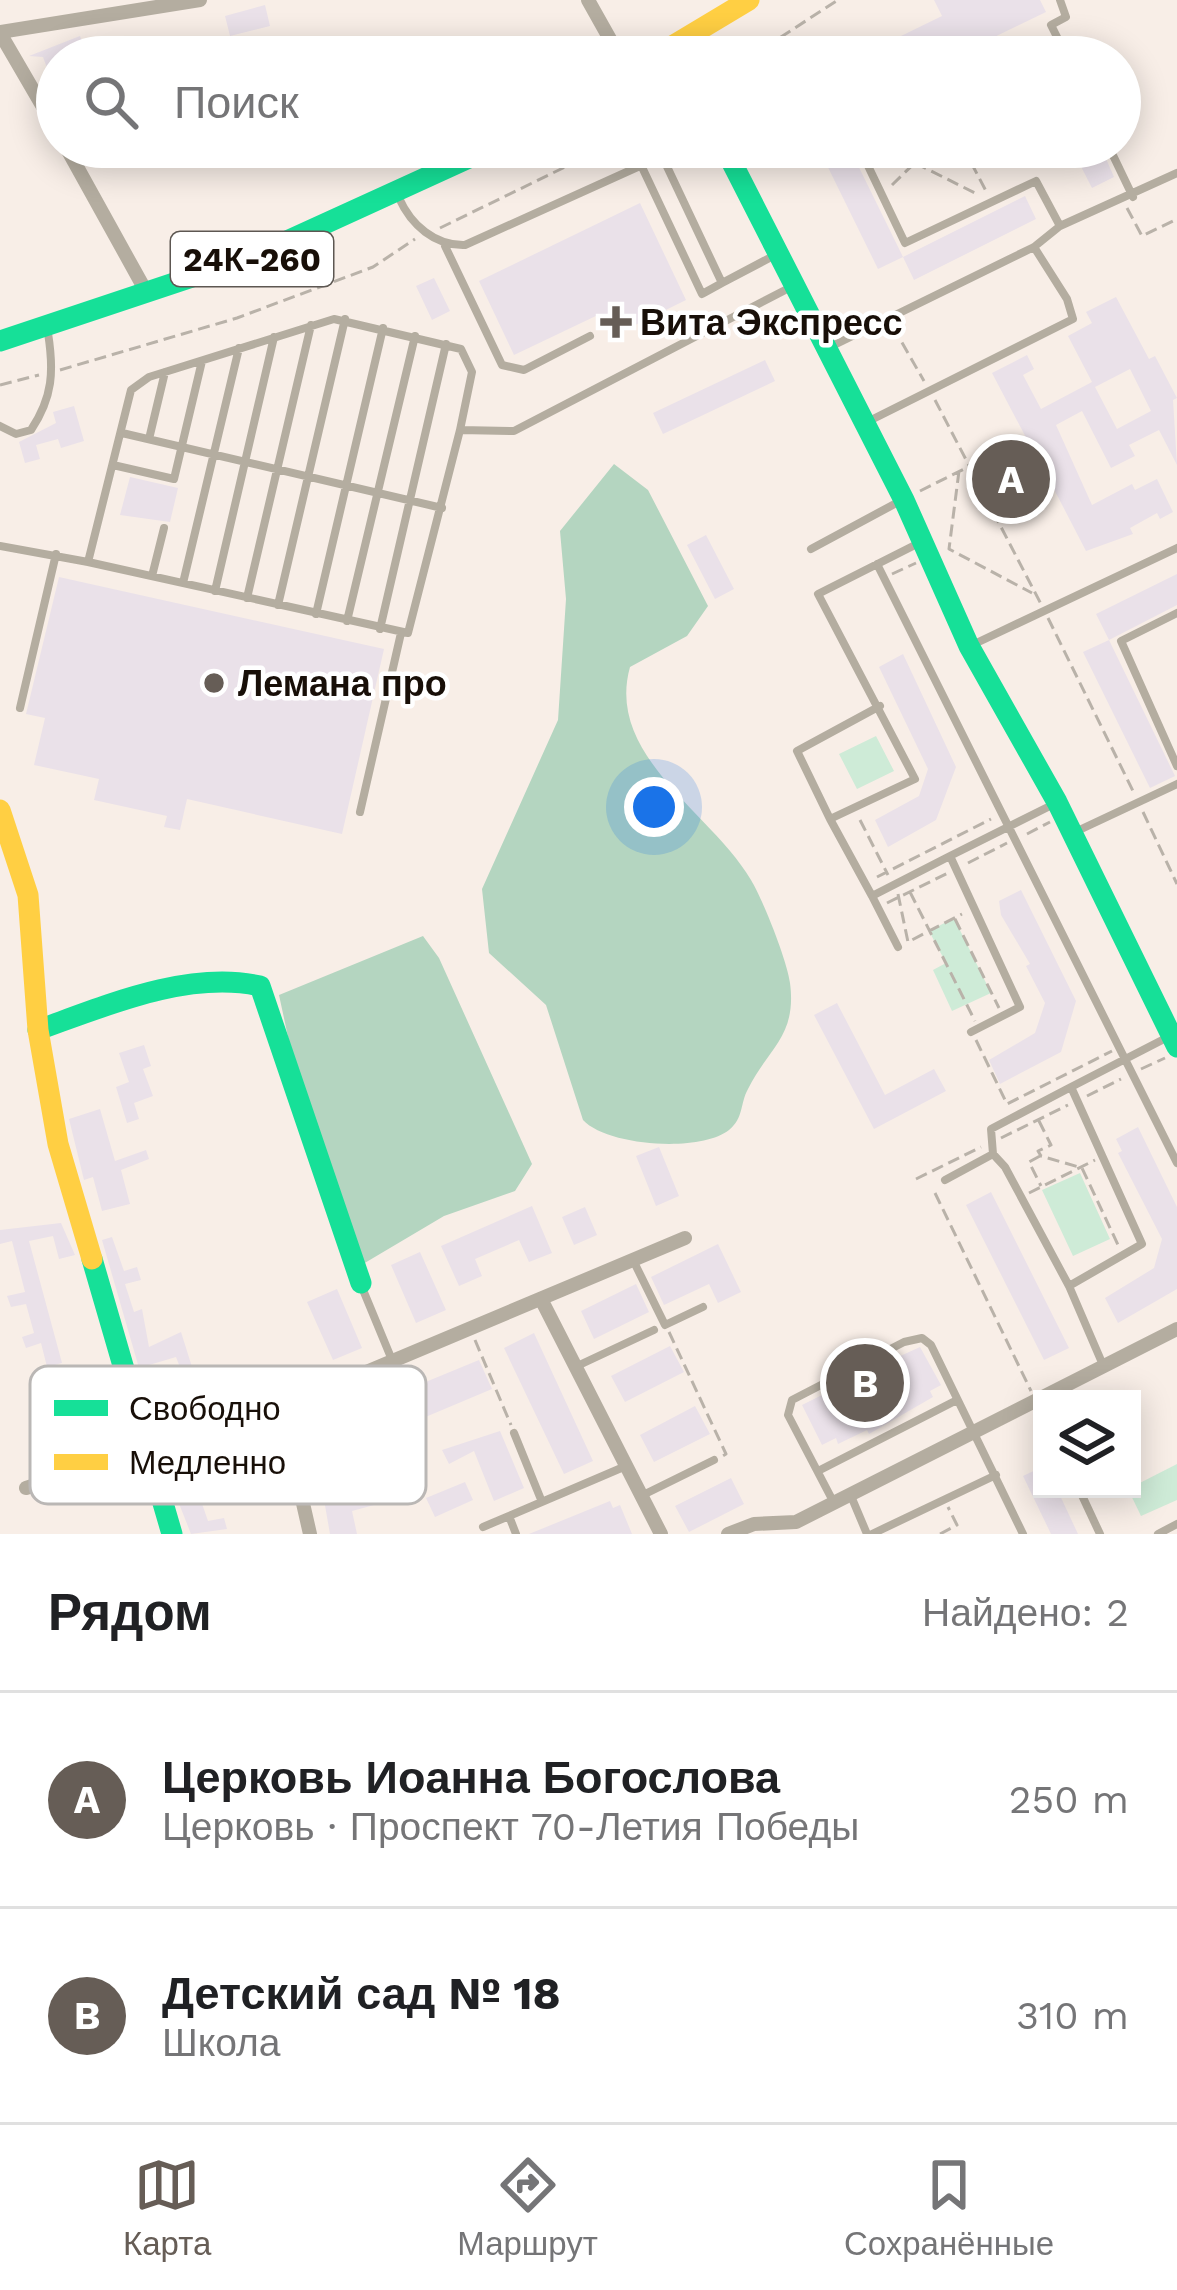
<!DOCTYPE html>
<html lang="ru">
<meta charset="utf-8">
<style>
body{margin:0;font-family:"Work Sans",sans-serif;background:#f6f6f6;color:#202124}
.controls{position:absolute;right:36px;bottom:36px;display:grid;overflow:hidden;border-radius:0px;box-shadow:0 6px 30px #0003}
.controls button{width:108px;height:108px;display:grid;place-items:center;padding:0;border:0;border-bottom:3px solid #e0e0e0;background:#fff;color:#202124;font:60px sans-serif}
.you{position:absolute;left:654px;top:807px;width:42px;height:42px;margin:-30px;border:9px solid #fff;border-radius:50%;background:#1a73e8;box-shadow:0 0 0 18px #1a73e833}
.badge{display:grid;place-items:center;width:78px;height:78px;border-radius:50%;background:#665d56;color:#fff;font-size:39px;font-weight:700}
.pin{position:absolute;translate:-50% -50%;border:6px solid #fff;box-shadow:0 3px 12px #0006}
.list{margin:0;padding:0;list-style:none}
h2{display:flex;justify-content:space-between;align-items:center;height:156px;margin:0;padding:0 48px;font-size:51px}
h2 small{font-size:39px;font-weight:400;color:#757577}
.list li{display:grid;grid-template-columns:78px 1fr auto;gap:36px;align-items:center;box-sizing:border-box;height:216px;padding:0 48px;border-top:3px solid #e0e0e0}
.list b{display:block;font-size:45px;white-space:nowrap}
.list p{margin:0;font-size:39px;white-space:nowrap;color:#757577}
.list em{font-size:39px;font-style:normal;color:#757577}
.icon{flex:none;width:66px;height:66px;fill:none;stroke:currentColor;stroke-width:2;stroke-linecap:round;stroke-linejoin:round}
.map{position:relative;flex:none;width:1177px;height:1534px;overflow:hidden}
.search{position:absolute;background:#fff;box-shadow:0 6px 30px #0003;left:36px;right:36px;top:36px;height:132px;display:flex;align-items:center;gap:30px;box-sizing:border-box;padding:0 42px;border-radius:66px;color:#757577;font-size:45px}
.sheet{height:588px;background:#fff}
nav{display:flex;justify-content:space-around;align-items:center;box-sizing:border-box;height:168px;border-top:3px solid #e0e0e0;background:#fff;font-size:33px;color:#757577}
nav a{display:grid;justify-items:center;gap:6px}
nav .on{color:#665d56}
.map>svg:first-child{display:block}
.green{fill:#ceebd7}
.forest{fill:#b4d5c0}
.building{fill:#eae1e9;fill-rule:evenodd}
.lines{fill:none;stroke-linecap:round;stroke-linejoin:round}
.path{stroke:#b9b2a9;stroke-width:3;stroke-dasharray:12 6;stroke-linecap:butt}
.lane{stroke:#b4ada0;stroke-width:8}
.street{stroke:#b4ada0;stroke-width:14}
.fast{stroke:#16e098;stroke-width:21}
.slow{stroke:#ffcf43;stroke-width:21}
.poi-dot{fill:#665d56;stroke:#fff;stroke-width:4.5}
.labels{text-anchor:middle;stroke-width:9;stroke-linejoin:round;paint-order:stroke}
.shield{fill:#fff;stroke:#5d5752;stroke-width:3}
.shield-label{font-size:33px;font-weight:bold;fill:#180f08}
.poi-label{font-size:36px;font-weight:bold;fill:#180f08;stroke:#fff;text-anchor:start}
.key{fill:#fff;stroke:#bab7b5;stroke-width:3}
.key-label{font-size:33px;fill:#180f08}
</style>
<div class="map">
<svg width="1177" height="1534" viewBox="0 0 1177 1534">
<rect width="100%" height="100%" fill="#f8eee7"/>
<path class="green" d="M876,736l18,35 -37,18 -18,-35z
M954,918l37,75 -39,18 -19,-41 13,-7 -17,-32z
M1080,1173l30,66 -37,17 -31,-66z
M1177,1464v36l-36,16 -13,-27z"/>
<path class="forest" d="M614,464l34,26 60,116 -21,30 -57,31c-25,89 82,146 121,213 12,20 36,80 39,103 7,54 -22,65 -42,106 -8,14 -4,29 -19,41 -29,23 -122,16 -146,-10l-37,-115 -57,-52 -7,-64 76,-169 8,-121 -6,-68z
M423,936l16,22 93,206 -17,27 -71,25 -81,48 -73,-218 -11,-51z"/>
<path class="building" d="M934,0h106l6,12 -64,31 7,14h-27l-10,-20 -41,20h-53l84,-41z
M265,5l5,21 -40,10 -5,-20z
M80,36l8,21h-31l-1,35 -13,-35 -14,-1z
M818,147h31l54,110 -25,12z
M1071,147h30l13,30 -22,11z
M1025,196l11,23 -122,61 -11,-23z
M640,203l46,97 -75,37 -11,-23 -86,41 -35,-74z
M434,278l16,33 -18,9 -16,-34z
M1116,297l33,62 6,-3 22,42 -4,2 4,65 -18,-35 -30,15 6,11 -24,12 -29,-57 -26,14 36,80 40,-21 3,6 22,-11 16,33 -13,7 -3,-6 -27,15 3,6 -47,17 -43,-83 6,-3 -10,-19 -7,3 -40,-76 35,-18 7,14 -11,6 18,34 51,-27 -24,-46 24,-13 -6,-11zM1130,369l21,42 -34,18 -22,-42z
M765,360l10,21 -112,53 -10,-21z
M74,406l10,35 -23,7 -3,-9 -22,6 4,14 -15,4 -6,-21 37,-19 -3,-11z
M130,477l48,11 -8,34 -50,-7z
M706,535l28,54 -19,10 -28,-54z
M1177,574v31l-68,35 -13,-26z
M59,577l325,72 -42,185 -155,-35 -7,31 -16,-3 3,-11 -73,-16 5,-21 -65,-14 11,-47 -19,-4z
M1109,640l66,136 -25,12 -67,-136z
M903,654l53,113 -20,53 -48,27 -13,-27 44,-24 9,-27 -49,-102z
M1021,890l55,111 -15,51 -61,32 -11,-24 46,-27 10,-30 -19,-37 4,-2 -29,-49 -2,-14z
M837,1003l48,92 49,-26 12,22 -72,38 -60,-114z
M144,1045l7,21 -8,3 10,27 -19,7 5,16 -12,4 -11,-36 13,-5 -10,-29z
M100,1109l15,52 31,-11 3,9 -28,11 9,34 -28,7 -9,-34 -9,3 -15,-61z
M1138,1127l39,80v82l-59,34 -13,-25 49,-30 8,-29 -44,-86 4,-2 -6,-12z
M659,1147l20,49 -23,10 -20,-50z
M991,1192l78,156 -25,12 -78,-155z
M532,1206l20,47 -23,9 -10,-22 -44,19 7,17 -23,10 -18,-40z
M585,1207l12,28 -23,10 -12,-28z
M61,1223l14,32 -16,4 -6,-23 -24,5 33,122 -15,4 -6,-24 -15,5 -4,-11 12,-4 -8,-29 -15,3 -4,-11 18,-4 -13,-51 -12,3v-14z
M112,1237l12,34 13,-4 4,13 -16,4 9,28 8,-3 7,38 32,-15 11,35 -11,3 -5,-13 -37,11 -37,-128z
M718,1244l23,48 -23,11 -9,-19 -45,21 -13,-28z
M420,1252l26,58 -30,13 -25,-58z
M636,1284l13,28 -55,27 -13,-28z
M337,1289l25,59 -29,12 -26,-58z
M534,1333l59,128 -29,13 -60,-126z
M670,1346l14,26 -59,30 -14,-26z
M920,1347l21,38 -11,6 3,6 -64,37 -2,-4 -29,14 -2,-6 -14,7 -20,-40 40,-20 4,9 43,-22 -4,-9z
M479,1360l13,29 -133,56 -11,-31z
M695,1406l15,28 -56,28 -14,-27z
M500,1431l24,57 -30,13 -20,-50 -25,13 -7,-14z
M1042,1467v22h15l21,45h-27l-28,-58z
M340,1468l6,34 25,-7 3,10 -22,6 5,23h-27l-11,-63z
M731,1478l13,26 -55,28 -14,-26z
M465,1482l8,18 -38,17 -9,-19z
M199,1495l9,26 16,-3 3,11 -36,5 -13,-33z
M610,1501l3,7 7,-3 12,29h-103z"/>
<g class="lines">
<path class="path" d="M750,57l88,-57
M1032,57l20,-11
M883,147l96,48
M963,147l24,46
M892,185l39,-38
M1127,208l15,28 35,-17
M440,228l166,-81
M893,327l31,54
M60,370l177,-52 136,-51 42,-28
M0,385l39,-10
M935,400l106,204
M959,471l-10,78 83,44
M920,491l74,-37
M892,574l24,-11
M1048,618l86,175
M1143,812l34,72
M860,820l28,55
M1027,834l23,-12
M968,863l39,-20
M877,877l114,-58
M910,892l65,129
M898,894l10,48 54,-28
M887,903l61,-30
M955,919l44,89
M976,1040l31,64 105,-53
M1141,1069l24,-11
M1087,1096l34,-17
M1039,1121l12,24 -13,6 3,5 41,12 37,79
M1001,1138l67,-33
M1040,1156l-11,6 12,24
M916,1179l65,-32
M935,1193l96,198
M1029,1193l66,-33
M669,1332l57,122 -5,3
M475,1340l36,85
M940,1534l17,-9 -9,-18"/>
<path class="lane" d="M1060,0l6,17 -15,8 16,32
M930,57l11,-6
M859,147l46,96 131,-62 24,45
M1109,147l24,50
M732,158l20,-11
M641,165l61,129 20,-11
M399,198c12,27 36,48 66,47l197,-89 60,127 55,-29
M445,246l57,119 22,5 66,-34
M828,348l206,-101 26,-21 117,-53
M869,421l204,-102 -6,-20 -33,-52
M0,426l16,8 15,-4c22,-33 23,-59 17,-97
M460,430l-52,203 -320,-71 43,-172 18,-13 185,-58 127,30 11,23 -12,58 54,1 279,-145
M122,433l320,75
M149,439l16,-67
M113,465l61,14 28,-118
M921,542l-103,52 97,185 -85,40 42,77 78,-40
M0,546l88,16
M811,549l91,-49
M877,564l300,599
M152,576l12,-48
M183,583l56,-235
M215,591l59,-254
M247,598l64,-273
M278,605l67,-286
M1177,613l-56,28 56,125
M316,614l67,-286
M347,621l68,-285
M380,629l66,-285
M970,646l207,-98
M20,708l36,-154
M360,812l41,-179
M830,819l-33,-68 83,-45
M1075,832l102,-48
M872,896l26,51
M971,1032l49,-25 -70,-151 106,-53
M993,1154l-2,-25 80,-42
M945,1180l48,-26 12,13 64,119 73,-42 -71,-157 99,-51
M634,1262l31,63 38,-18
M361,1285l31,75
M1069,1286l34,79
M575,1367l79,-37
M514,1433l28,69
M820,1470l137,-70
M1079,1489l21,45
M643,1495l71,-35
M851,1496l16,38
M834,1503l-46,-88 4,-15 112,-58 18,-4 9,7 92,189
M483,1527l26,-11
M516,1534l-7,-18 117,-50
M872,1534l124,-59
M1158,1534l19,-10"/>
<path class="street" d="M588,0l32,57
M0,32l200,-32
M0,33l57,98
M66,147l77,139
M541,1299l120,235
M297,1477l13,57
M26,1488l281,-91 378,-159
M728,1534l26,-10 42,-2 381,-193"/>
<path class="fast" d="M724,147l180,353 65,146 88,156 120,245
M0,341l252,-84 241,-110
M38,1030c67,-24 150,-60 222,-44l101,297
M92,1259l80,275"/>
<path class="slow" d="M654,57l95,-57
M0,810l28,85 10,135 20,114 34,115"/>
</g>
<g class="poi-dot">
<path d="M610 304h12v12h12v12h-12v12h-12v-12h-12v-12h12z"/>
<circle cx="214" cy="683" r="12"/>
</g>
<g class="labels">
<rect class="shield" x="171" y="232" width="162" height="54" rx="9"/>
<g class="shield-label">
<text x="252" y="271">24К-260</text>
</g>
<g class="poi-label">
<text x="640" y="335">Вита Экспресс</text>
<text x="238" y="696">Лемана про</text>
</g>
</g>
<rect x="30" y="1366" width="396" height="138" rx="18" class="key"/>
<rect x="54" y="1400" width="54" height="16" fill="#16e098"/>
<rect x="54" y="1454" width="54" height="16" fill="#ffcf43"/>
<g class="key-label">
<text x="129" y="1420">Свободно</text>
<text x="129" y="1474">Медленно</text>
</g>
</svg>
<div class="controls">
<button><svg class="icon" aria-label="layers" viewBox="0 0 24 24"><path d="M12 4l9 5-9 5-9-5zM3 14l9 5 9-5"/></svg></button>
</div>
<div class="you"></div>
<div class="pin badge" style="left:1011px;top:479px">A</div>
<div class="pin badge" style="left:865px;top:1383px">B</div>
<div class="search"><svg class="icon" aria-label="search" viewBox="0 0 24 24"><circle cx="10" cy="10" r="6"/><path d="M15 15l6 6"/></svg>Поиск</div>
</div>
<section class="sheet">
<h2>Рядом<small>Найдено: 2</small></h2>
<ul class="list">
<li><span class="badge">A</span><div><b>Церковь Иоанна Богослова</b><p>Церковь · Проспект 70-Летия Победы</p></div><em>250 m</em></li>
<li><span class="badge">B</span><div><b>Детский сад № 18</b><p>Школа</p></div><em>310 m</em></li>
</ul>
</section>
<nav>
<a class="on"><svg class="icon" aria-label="map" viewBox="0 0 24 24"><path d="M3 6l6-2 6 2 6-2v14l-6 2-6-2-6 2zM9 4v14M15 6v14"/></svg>Карта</a>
<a><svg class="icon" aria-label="directions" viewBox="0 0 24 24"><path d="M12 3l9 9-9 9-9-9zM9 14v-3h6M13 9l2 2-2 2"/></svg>Маршрут</a>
<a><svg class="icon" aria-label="saved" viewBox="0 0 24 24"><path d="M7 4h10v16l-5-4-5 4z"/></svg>Сохранённые</a>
</nav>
